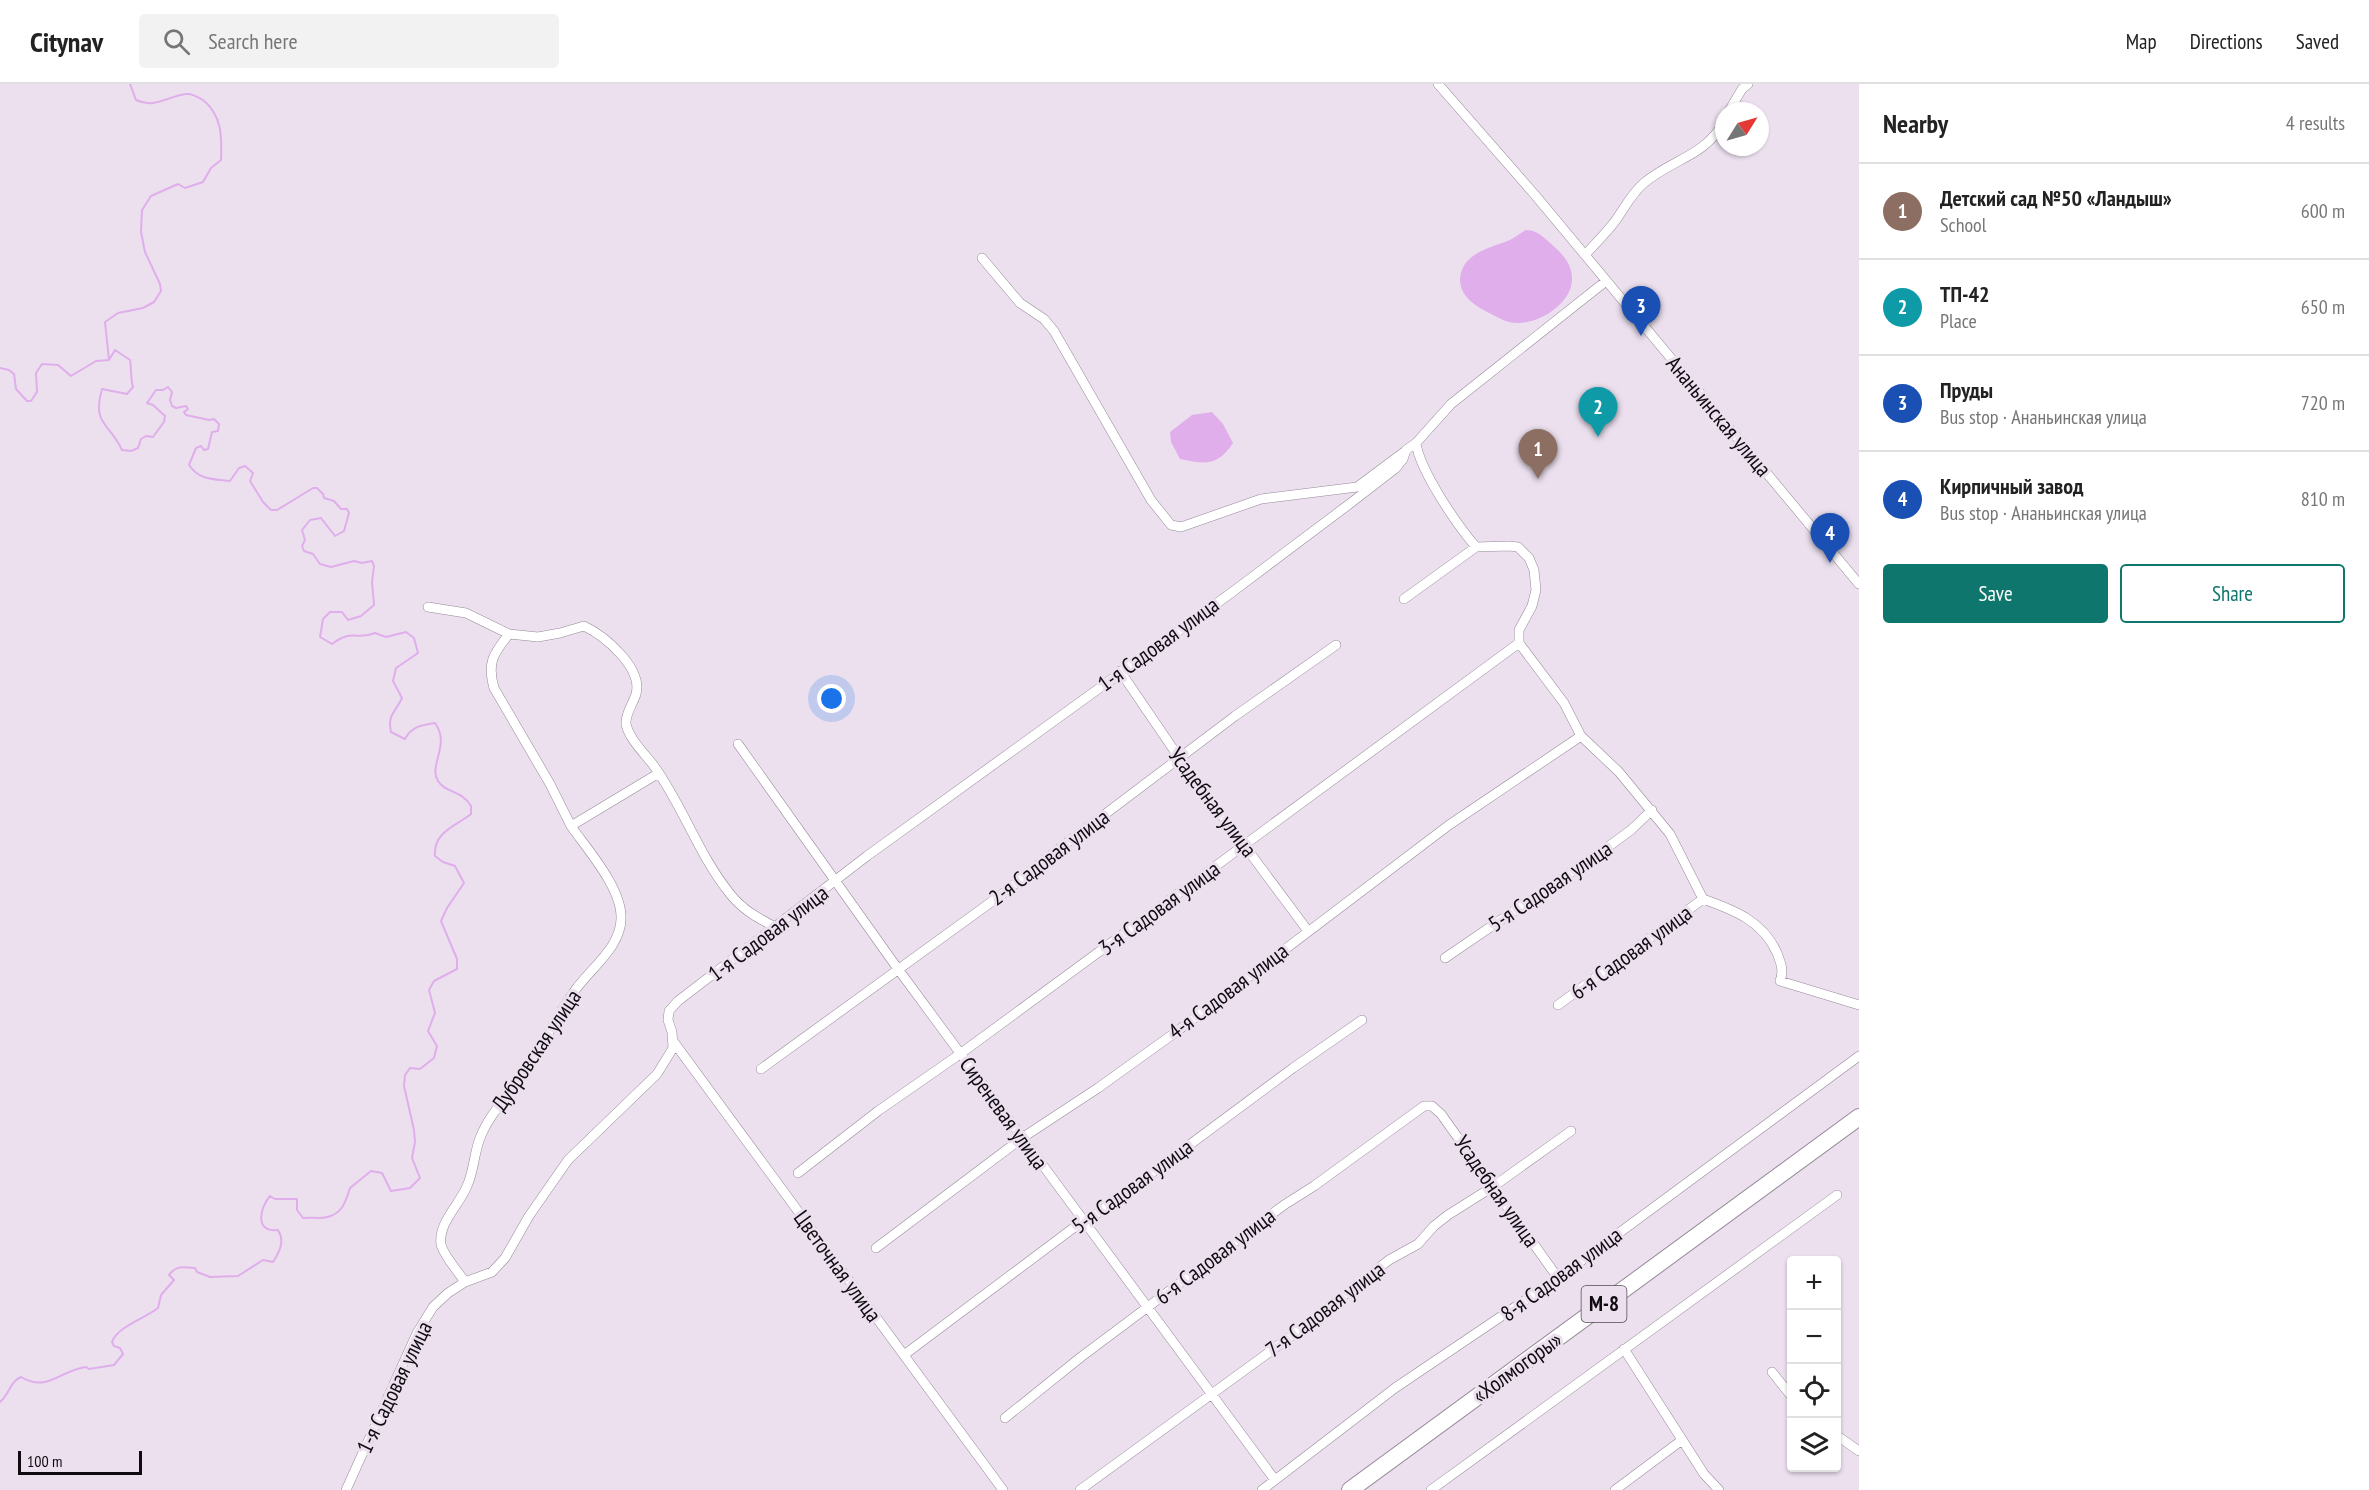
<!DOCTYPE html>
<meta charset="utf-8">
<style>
body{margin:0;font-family:"PT Sans Narrow",sans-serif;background:#f2f2f2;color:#222}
.controls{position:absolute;right:18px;bottom:18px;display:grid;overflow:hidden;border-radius:6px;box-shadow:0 2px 4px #0004}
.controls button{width:54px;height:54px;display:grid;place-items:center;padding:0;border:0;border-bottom:2px solid #e0e0e0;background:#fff;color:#222;font:30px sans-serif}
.compass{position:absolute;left:1715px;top:18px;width:54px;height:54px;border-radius:50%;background:#fff;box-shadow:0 2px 4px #0004;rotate:53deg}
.scale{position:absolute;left:18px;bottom:15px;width:124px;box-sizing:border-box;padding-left:6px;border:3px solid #0f0b10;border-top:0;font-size:16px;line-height:21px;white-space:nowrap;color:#0f0b10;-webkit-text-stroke:4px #ece0ef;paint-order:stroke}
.you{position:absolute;left:832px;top:615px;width:21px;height:21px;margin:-15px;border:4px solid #fff;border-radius:50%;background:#1a73e8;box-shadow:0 0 0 9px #1a73e833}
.badge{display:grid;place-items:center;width:39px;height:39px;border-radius:50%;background:#0f766e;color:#fff;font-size:20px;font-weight:700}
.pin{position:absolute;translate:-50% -50px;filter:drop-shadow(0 2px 3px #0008)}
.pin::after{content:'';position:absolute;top:32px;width:21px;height:18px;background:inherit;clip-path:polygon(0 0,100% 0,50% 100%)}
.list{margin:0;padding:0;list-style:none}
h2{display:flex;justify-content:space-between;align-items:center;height:78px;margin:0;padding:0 24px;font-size:26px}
h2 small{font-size:20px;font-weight:400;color:#767676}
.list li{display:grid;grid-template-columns:39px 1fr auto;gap:18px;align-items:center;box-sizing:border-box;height:96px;padding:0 24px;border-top:2px solid #e0e0e0}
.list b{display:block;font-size:22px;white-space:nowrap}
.list p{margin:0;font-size:20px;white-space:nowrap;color:#767676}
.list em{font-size:20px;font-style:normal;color:#767676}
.actions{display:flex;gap:12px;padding:18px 24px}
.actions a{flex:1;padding:14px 0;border:2px solid #0f766e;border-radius:6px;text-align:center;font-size:21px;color:#0f766e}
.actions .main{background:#0f766e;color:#fff}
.icon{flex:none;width:33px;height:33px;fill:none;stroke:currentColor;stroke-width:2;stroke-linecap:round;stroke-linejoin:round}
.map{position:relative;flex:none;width:1859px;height:1406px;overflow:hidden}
header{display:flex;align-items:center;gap:36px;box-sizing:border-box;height:84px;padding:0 30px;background:#fff;border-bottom:2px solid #e0e0e0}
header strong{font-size:28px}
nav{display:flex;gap:33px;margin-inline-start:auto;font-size:21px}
.search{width:420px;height:54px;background:#f2f2f2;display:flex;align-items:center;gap:15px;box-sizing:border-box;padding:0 21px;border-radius:6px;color:#767676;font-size:22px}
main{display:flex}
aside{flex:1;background:#fff}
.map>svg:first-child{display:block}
.water{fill:#dfaeeb}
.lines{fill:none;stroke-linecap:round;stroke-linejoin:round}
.stream{stroke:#dfaeeb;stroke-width:2}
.minor-casing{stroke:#948997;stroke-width:10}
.trunk-casing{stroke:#948997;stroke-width:18}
.minor{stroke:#fff;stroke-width:9}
.trunk{stroke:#fff;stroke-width:16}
.labels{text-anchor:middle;stroke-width:6;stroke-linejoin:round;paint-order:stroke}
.shield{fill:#ece0ef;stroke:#514b53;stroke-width:1.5}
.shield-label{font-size:21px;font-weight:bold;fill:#0f0b10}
.street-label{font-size:22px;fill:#0f0b10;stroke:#ece0ef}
</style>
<header>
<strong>Citynav</strong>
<div class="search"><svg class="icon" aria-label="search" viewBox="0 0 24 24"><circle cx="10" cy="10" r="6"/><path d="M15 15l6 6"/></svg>Search here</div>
<nav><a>Map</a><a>Directions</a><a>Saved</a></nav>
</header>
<main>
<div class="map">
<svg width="1859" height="1406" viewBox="0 0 1859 1406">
<rect width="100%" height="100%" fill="#ece0ef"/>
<path class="water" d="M1526,146c10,0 16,6 23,12 12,10 24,22 23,38 -1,28 -46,53 -71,39 -9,-5 -20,-9 -28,-16 -7,-5 -13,-14 -13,-23 1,-27 30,-32 50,-40 6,-3 10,-7 16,-10z
M1212,328l11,12 10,19c-16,24 -28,21 -53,16l-9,-17 -1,-10 22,-17z"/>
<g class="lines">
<path class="stream" d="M109,276l-4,-38 13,-9 25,-5 11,-6 7,-11 -1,-7 -15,-32 -4,-20 1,-22 9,-14 27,-12 7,4 18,-6 8,-14 10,-8c1,-23 1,-45 -18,-60 -5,-3 -11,-7 -17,-6 -18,2 -31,15 -50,6l-6,-16
M0,284l9,2 5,4 2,15 11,12h4l6,-9 -1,-19 6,-9 16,1 13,11 25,-15 13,-1
M0,1318c10,-8 10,-21 21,-25 27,16 39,-7 65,-10l3,2 25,-4 9,-11 -3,-6 -6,-2 -2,-4c6,-16 32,-23 46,-34l3,-13 13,-15 -5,-5c7,-10 15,-8 26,-7l2,4 13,5 28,-1 25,-16 10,2c7,-11 12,-21 5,-32 -23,3 -19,-21 -8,-34l5,3h22v11l6,8c8,-1 17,1 24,-1 16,-3 19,-17 23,-29l21,-17 11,2 9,18 19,-3 10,-10 -8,-20 3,-16 -1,-12 -10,-44 1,-11 5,-7 10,1 14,-11 3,-12 -9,-15 7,-18 -6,-23 5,-9 23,-12v-10l-16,-38 6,-13 17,-25 -9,-17 -12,-4 -8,-6c-2,-24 21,-30 36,-42v-8c-9,-16 -26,-13 -33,-25 -10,-16 13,-36 -3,-58 -13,2 -23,3 -30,16l-14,-7c-4,-18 5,-20 11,-34l-9,-17 3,-13 22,-15 -4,-15 -8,-6 -20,5 -11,-4c-19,8 -22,-5 -43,11l-12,-7 3,-18 7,-7h12l6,8 13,-4 13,-11 -2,-23 2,-16 -2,-5 -10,2 -8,-2 -23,6 -11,-3 -7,-10 -9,-3 -2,-5 3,-6 -3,-10 8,-10 11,-2 14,18 9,-5 5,-18 -2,-4h-6l-7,-8 -10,-3 -1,-4 -6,-6h-4l-36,22h-6l-8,-8 -13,-21 3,-8 -8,-7 -6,2 -9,13c-17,-2 -31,-1 -41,-16l7,-17 5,-2 3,4 4,-1 4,-17 6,-1 1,-7 -5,-5 -5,1 -23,-5 -2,-3 4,-3 -2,-3 -10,2 -4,-2 -2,-6 2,-8 -4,-5 -5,3h-7l-9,13 6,2 12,11 -1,6 -11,15 -7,-1 -5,3 -3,9 -7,3 -9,-1c-13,-28 -30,-25 -20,-61l25,5 6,-7c-3,-10 -1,-17 -3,-27l-15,-10 -6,10"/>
<g class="minor-casing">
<path id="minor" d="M1438,0l97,111 324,389
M1729,27l13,-22 6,-5
M1585,171c11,-12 22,-23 31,-35 9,-13 16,-27 28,-37 28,-24 60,-26 80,-61
M982,174l38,45 24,16 10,12 97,169 20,25 10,2 80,-28 96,-12 47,-35
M1416,359c4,28 41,82 60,104l33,-1 9,1 11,11 5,12 2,20 -4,16 -13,24v13l45,60 17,33 38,36 51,62 33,65c31,11 60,22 74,54 4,10 7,18 3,28l79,24
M1404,515l72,-52
M428,523l38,6 43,21 29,3 22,-4 24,-7c21,10 59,42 52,68 -3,10 -11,20 -10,30 3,15 19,30 28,42 29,40 45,90 77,129 12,15 27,23 44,32
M509,550c-16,20 -22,29 -15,54l56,96 21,42 88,-53
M1120,587l60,88 128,172
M738,660l160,225 377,511
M1445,874l160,-109 26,-19 21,-20
M1558,921l145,-106
M673,957l330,449
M761,985l244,-177 30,-25 200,-151 101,-71
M798,1089l80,-62 82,-57 559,-411
M876,1164l146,-110 76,-50 78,-56 273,-207 132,-89
M465,1198c-6,-9 -23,-29 -24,-38 -3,-21 19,-40 26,-58 7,-15 7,-33 13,-48 9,-23 26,-40 40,-60 20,-29 36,-61 56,-89 16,-22 46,-43 45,-72 0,-30 -34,-68 -50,-91
M1624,1265l80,125 15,16
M904,1271l180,-135 11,-5 198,-147 69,-48
M1772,1288l20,25
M1005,1334l76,-61 203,-152 30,-19 110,-80h8l9,8 117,164
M1836,1351l23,16
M346,1406l71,-157 16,-26 15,-14 17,-11 27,-10 13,-14 24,-42 39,-56 89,-86 16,-26 -1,-16 -4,-12 1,-9 9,-10 189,-145 364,-263 121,-91 44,-34 7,-9 3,-9 10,-7 35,-39 155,-123
M1080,1406l210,-153 99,-77 29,-16 16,-18 14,-11 46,-29 77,-55
M1262,1406l133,-102 163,-110 301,-222
M1431,1406l406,-295
M1615,1406l67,-50"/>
</g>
<g class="trunk-casing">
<path id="trunk" d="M1350,1406l509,-373"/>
</g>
<use href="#minor" class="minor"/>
<use href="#trunk" class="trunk"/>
</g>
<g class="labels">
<rect class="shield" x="1581.5" y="1202" width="45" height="36" rx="4.5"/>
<g class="shield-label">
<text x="1604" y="1227">М-8</text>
</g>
<g class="street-label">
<text transform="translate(1719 332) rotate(50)" y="8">Ананьинская улица</text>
<text transform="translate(1158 560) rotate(-36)" y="8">1-я Садовая улица</text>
<text transform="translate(1213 718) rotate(53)" y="8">Усадебная улица</text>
<text transform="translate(1049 773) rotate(-37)" y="8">2-я Садовая улица</text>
<text transform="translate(1550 802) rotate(-34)" y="8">5-я Садовая улица</text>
<text transform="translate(1159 824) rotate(-36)" y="8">3-я Садовая улица</text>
<text transform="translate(768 849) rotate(-37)" y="8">1-я Садовая улица</text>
<text transform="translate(1631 868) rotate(-36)" y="8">6-я Садовая улица</text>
<text transform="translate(1228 907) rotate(-37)" y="8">4-я Садовая улица</text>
<text transform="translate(536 966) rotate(-56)" y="8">Дубровская улица</text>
<text transform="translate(1004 1029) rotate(54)" y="8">Сиреневая улица</text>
<text transform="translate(1132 1102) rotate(-36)" y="8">5-я Садовая улица</text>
<text transform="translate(1497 1107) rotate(55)" y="8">Усадебная улица</text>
<text transform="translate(1215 1172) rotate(-37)" y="8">6-я Садовая улица</text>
<text transform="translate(838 1182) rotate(54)" y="8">Цветочная улица</text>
<text transform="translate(1561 1190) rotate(-36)" y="8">8-я Садовая улица</text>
<text transform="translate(1325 1225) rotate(-37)" y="8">7-я Садовая улица</text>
<text transform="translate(1517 1283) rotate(-36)" y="8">«Холмогоры»</text>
<text transform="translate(394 1303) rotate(-64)" y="8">1-я Садовая улица</text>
</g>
</g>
</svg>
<div class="controls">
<button>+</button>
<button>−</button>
<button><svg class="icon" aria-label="locate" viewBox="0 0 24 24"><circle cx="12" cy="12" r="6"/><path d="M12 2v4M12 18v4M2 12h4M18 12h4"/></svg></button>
<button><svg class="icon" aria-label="layers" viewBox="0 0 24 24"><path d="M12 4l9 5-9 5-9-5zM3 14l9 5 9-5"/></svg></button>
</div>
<svg class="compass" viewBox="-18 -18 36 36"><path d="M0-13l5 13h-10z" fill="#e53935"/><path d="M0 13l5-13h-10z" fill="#767676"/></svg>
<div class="scale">100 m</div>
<div class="you"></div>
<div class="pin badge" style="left:1538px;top:395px;background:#8d6e63">1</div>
<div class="pin badge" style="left:1598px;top:353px;background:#0f9aa8">2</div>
<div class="pin badge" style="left:1641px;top:252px;background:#1a4fb4">3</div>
<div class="pin badge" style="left:1830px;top:479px;background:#1a4fb4">4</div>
</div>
<aside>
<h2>Nearby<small>4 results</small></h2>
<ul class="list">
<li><span class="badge" style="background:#8d6e63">1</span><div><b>Детский сад №50 «Ландыш»</b><p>School</p></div><em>600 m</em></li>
<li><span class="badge" style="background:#0f9aa8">2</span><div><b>ТП-42</b><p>Place</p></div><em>650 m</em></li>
<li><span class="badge" style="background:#1a4fb4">3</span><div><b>Пруды</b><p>Bus stop · Ананьинская улица</p></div><em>720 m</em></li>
<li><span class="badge" style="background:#1a4fb4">4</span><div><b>Кирпичный завод</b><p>Bus stop · Ананьинская улица</p></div><em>810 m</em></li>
</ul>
<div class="actions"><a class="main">Save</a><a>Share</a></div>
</aside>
</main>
